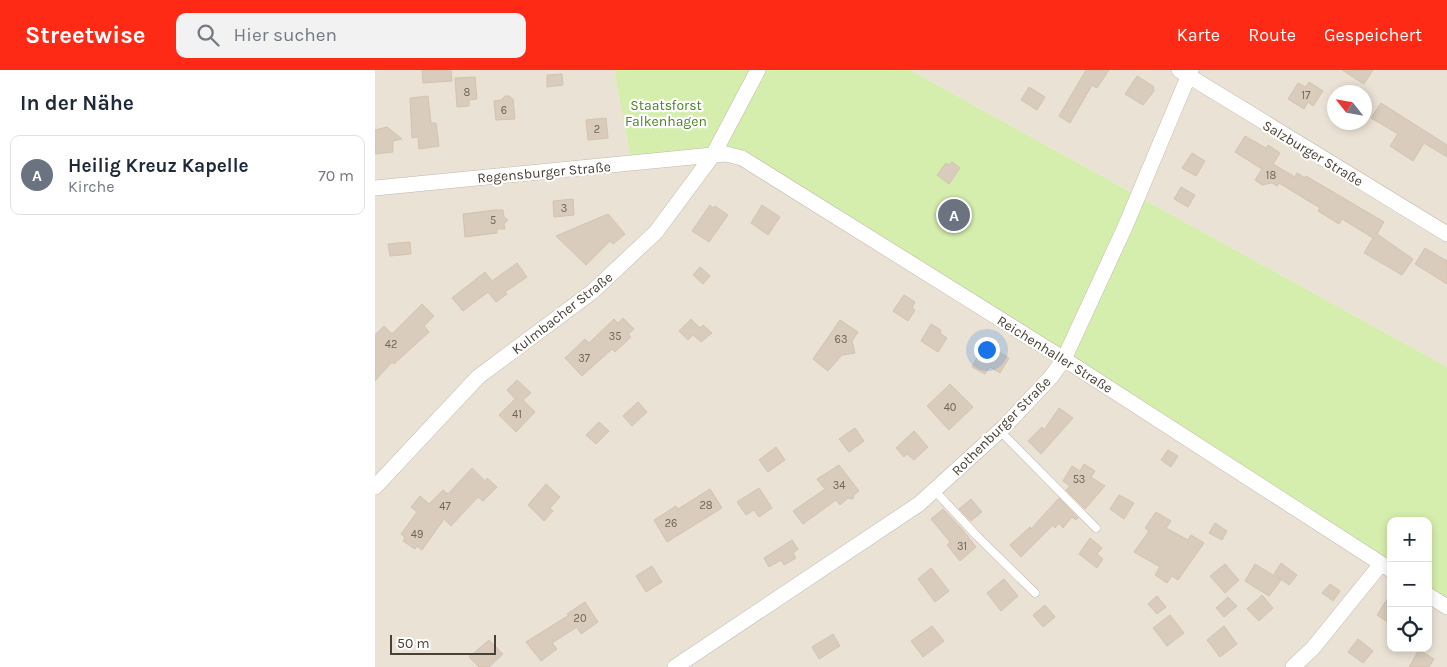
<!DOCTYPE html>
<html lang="de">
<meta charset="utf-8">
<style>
body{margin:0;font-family:Karla,sans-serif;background:#f2f2f3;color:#1f2937}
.controls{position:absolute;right:15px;bottom:15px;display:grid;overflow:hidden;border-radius:10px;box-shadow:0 2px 8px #0003}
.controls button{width:45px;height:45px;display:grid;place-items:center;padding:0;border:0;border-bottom:1px solid #e0e1e3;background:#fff;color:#1f2937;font:25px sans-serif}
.compass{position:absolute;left:952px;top:15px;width:45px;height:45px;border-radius:50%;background:#fff;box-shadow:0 2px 8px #0003;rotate:301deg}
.scale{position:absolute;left:15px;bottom:12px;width:106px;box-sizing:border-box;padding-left:5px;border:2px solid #4a4136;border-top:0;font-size:14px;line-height:18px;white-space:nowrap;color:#4a4136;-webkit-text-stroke:4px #fff;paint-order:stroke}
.you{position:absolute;left:611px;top:279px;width:18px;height:18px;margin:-12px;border:4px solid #fff;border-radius:50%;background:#1a73e8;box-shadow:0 0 0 8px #1a73e833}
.badge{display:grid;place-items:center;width:32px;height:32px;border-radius:50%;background:#ff2a16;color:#fff;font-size:16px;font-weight:700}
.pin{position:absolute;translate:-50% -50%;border:2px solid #fff;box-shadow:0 1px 5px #0006}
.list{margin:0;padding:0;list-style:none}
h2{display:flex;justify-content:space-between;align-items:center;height:65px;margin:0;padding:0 20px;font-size:21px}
h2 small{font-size:16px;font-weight:400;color:#747a83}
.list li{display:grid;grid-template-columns:32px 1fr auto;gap:15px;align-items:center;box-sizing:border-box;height:80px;margin:0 10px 10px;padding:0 10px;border:1px solid #e0e1e3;border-radius:10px}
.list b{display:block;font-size:19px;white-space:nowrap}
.list p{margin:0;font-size:16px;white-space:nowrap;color:#747a83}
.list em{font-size:16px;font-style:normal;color:#747a83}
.icon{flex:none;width:28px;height:28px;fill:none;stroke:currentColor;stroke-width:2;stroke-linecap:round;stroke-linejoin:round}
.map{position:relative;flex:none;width:1072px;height:597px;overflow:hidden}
header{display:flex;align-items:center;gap:30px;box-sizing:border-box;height:70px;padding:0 25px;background:#ff2a16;color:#fff}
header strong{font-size:24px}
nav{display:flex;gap:28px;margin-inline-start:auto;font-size:18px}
.search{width:350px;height:45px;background:#f2f2f3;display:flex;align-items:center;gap:12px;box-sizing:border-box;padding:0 18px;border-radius:10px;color:#747a83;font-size:19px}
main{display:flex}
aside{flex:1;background:#fff}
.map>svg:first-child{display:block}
.residential{fill:#eae2d5;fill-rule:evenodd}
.green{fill:#d5eead}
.building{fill:#d9ccbc;stroke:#d4c3ae}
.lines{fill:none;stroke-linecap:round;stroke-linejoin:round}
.service-casing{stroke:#c2b8a9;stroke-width:9}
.minor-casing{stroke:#c2b8a9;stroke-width:16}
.service{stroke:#fff;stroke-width:8}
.minor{stroke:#fff;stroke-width:15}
.labels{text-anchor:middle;stroke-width:4.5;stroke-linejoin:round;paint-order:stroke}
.number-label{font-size:11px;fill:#6e6458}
.park-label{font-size:14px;fill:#4d8322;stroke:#fff}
.street-label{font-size:14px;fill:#4a4136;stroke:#fff}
</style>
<header>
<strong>Streetwise</strong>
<div class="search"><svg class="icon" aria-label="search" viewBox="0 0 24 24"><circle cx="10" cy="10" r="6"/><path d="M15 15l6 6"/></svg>Hier suchen</div>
<nav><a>Karte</a><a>Route</a><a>Gespeichert</a></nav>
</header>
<main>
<aside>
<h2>In der Nähe<small></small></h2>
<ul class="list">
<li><span class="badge" style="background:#6b7280">A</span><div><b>Heilig Kreuz Kapelle</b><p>Kirche</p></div><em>70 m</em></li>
</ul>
</aside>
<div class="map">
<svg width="1072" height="597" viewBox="0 0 1072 597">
<rect width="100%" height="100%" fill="#f6f1e8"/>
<path class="residential" d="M0,0h239l18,93 111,-5 648,414v76h37v-52l19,12v59h-1072z
M535,0h537v297zM959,22h30v30h-30z"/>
<path class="green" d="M239,0h296l537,297v241l-19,-12v-75h-37v51l-648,-414 -111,6z"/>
<path class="building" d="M47,0h29l1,11 -29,2z
M711,0h23l-12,18 -5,-3 -22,38 -11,-7z
M967,0h31l-9,14z
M187,4l1,11 -16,2v-12z
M762,6l16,10 1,5 -11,14 -18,-11z
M100,7l2,22 -8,1v6l-12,1 -2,-29z
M934,12l14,9 -10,15 -5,-4 -4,7 -16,-10 10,-16 8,4z
M654,17l16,10 -8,13 -16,-10z
M53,26l3,27h5l3,23 -20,3 -1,-12 -6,1 -2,-40z
M130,26h4l4,3 2,20 -19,1 -2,-19 7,-1z
M1006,33l66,42v12l-23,-14 -11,18 -23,-15 8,-12 -27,-16z
M231,48l2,20 -20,2 -2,-20z
M12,57l15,12 -9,2v11l-18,2v-24z
M870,66l21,12 2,-3 12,8 -7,11 22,13 2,-4 8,5 1,-2 78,46 -7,12 36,25 -11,16 -38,-22 9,-15 -31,-19 -3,5 -21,-13 2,-3 -41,-25 -2,3 -5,-3 -10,2 -7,-5 7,-11 -27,-17z
M817,83l13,8 -9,15 -14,-8z
M577,92l8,6 -11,16 -12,-9 9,-12 3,2z
M806,117l14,8 -7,12 -14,-8z
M198,129l1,16 -20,2 -1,-16z
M579,134l10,6 -10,15 -10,-6 4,-5 -4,-5 7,-1z
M335,135l3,3 2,-2 13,9 -19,27 -17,-11z
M387,135l18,12 -12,18 -17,-12z
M120,140h8l1,7 4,3 -4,4 1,5h-8v4l-32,4 -2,-23z
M233,144l17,20 -12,10 -3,-3 -24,24 -30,-29z
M35,172l1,12 -21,2 -2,-12z
M1050,178l22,13v23l-32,-20z
M142,193l10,14 -22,15 2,2 -11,8 -8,-10 -25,19 -11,-13 33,-26 7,9z
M325,197l10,9 -7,8 -10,-9z
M529,225l11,7 -3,6 3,2 -7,11 -15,-10z
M47,234l12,12 -10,10 5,6 -35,32 -2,-2 -17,19v-46l9,-9 8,8z
M248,248l11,11 -6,5 3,3 -16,15 -3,-3 -30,27 -17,-18 20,-19 4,4 25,-24 4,4z
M316,249l9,9 3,-3 9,8 -11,9 -8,-7 -5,5 -9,-9z
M465,250l18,12 -6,9 3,12 -13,2 -14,16 -15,-12z
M556,254l10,6 -1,3 7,5 -9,14 -17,-11z
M610,273l24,15 -9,15 -10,-6 -5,7 -13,-7z
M142,310l14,13 -8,7 12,12 -19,20 -17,-17 16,-16 -8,-9z
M575,314l23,23 -24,23 -22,-24z
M263,332l9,10 -15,14 -9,-10z
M684,338l14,10 -32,36 -13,-13 14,-14 2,3z
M224,352l10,9 -13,13 -10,-9z
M480,358l9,13 -15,11 -10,-13z
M539,361l14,16 -14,13 -7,-6 -3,3 -8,-9z
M401,377l9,13 -17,12 -9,-12z
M793,380l10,6 -7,11 -10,-7z
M709,394l11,7 -4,6 14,9 -20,23 -19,-19 4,-4 -7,-5 9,-15 8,5z
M464,395l20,26 -5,4 -1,4 -5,-1 -8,7 -4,-5 -33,24 -10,-13 32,-22 -8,-10z
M97,398l13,13 2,-3 10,9 -14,14 -5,-4 -27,29 -7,-7 -22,31 -5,-4 -2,3 -12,-8 2,-3 -4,-4 16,-22 -6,-5 9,-11 9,8 14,-14 5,4z
M171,414l14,13 -10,11 3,3 -9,10 -16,-16z
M384,418l13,20 -13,9 -5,-7 -8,5 -9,-13z
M335,419l12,19 -55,34 -13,-22 22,-14 2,3z
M744,425l15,8 -10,16 -14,-10z
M684,428l19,20 -2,2 -4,-3 -9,11 -4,-5 -4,5 -2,-3 -32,32 -11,-12 20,-18 1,2z
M596,429l11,13 -11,9 -12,-12z
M568,439l19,20 14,18 -16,14 -13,-16 3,-3 -19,-23z
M781,442l15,9 -5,7 22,12 3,-5 13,8 -26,37 -6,-4 -5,7 -12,-8 5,-8 -26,-15 15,-21 -4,-3z
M840,453l12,8 -5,9 -13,-7z
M715,468l12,10 -5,6 6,5 -6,9 -18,-14z
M417,470l6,9 -5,4 3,5 -12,7 -3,-5 -12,7 -5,-9z
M906,493l16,12 -8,10 -15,-11z
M850,494l14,16 -14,13 -15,-17z
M880,494l26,16 -12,16 -24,-15z
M277,496l10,16 -16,10 -10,-16z
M556,498l18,23 -14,11 -17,-23z
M629,509l14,17 -17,15 -14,-18z
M955,514l10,7 -7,10 -11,-8z
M1016,523v31l-14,-9z
M887,525l11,13 -14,13 -12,-12z
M782,526l9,11 -9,7 -9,-10z
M853,527l9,9 -13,11 -8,-9z
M210,532l13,20 -17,12 -4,-7 -25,16 5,6 -16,12 -15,-19 43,-27 -2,-1z
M670,535l10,12 -12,10 -10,-12z
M795,545l14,18 -17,13 -14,-18z
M557,556l12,15 -21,16 -12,-16z
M849,556l13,18 -17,13 -13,-17z
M458,564l7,12 -21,13 -7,-12z
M983,569l15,12 -10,12 -15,-11z
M114,570l14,14 -14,13h-10l-10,-10z
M1044,580l15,9 -5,8h-20z"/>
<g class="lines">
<g class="service-casing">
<path id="service" d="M625,361l96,97
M560,421l42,45 58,57"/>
</g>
<g class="minor-casing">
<path id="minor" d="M804,0l268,164
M0,118l338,-33 13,-1 16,4 322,201 327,211
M0,417l103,-110 114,-85 64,-60 57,-77 45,-85
M1053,525l19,12
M300,597l244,-163 85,-77 47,-50 13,-18 61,-132 66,-157
M918,597l20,-19 68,-84"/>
</g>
<use href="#service" class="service"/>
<use href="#minor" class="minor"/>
</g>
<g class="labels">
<g class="number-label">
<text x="92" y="26">8</text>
<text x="931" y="29">17</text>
<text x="129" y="44">6</text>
<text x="222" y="63">2</text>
<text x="896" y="109">18</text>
<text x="189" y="142">3</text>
<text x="118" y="154">5</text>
<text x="240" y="270">35</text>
<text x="466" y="273">63</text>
<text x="16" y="278">42</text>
<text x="209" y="292">37</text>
<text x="575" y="341">40</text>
<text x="142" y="348">41</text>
<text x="704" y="413">53</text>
<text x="464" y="419">34</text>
<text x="331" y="439">28</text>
<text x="70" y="440">47</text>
<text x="296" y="457">26</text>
<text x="42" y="468">49</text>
<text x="587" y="480">31</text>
<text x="205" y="552">20</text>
</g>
<g class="park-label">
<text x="291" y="40">Staatsforst<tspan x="291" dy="16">Falkenhagen</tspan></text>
</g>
<g class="street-label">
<text transform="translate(938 83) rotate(31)" y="5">Salzburger Straße</text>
<text transform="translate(169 102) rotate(-5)" y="5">Regensburger Straße</text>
<text transform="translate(187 243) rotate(-38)" y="5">Kulmbacher Straße</text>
<text transform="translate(680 284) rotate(32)" y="5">Reichenhaller Straße</text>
<text transform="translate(626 356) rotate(-45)" y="5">Rothenburger Straße</text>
</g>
</g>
</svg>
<div class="controls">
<button>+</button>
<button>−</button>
<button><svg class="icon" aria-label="locate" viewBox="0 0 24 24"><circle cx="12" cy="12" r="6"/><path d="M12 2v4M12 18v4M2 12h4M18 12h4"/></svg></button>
</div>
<svg class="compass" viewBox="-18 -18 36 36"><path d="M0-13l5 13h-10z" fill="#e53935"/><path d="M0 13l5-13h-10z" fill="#747a83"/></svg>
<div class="scale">50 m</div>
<div class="you"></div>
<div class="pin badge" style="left:579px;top:145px;background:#6b7280">A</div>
</div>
</main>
